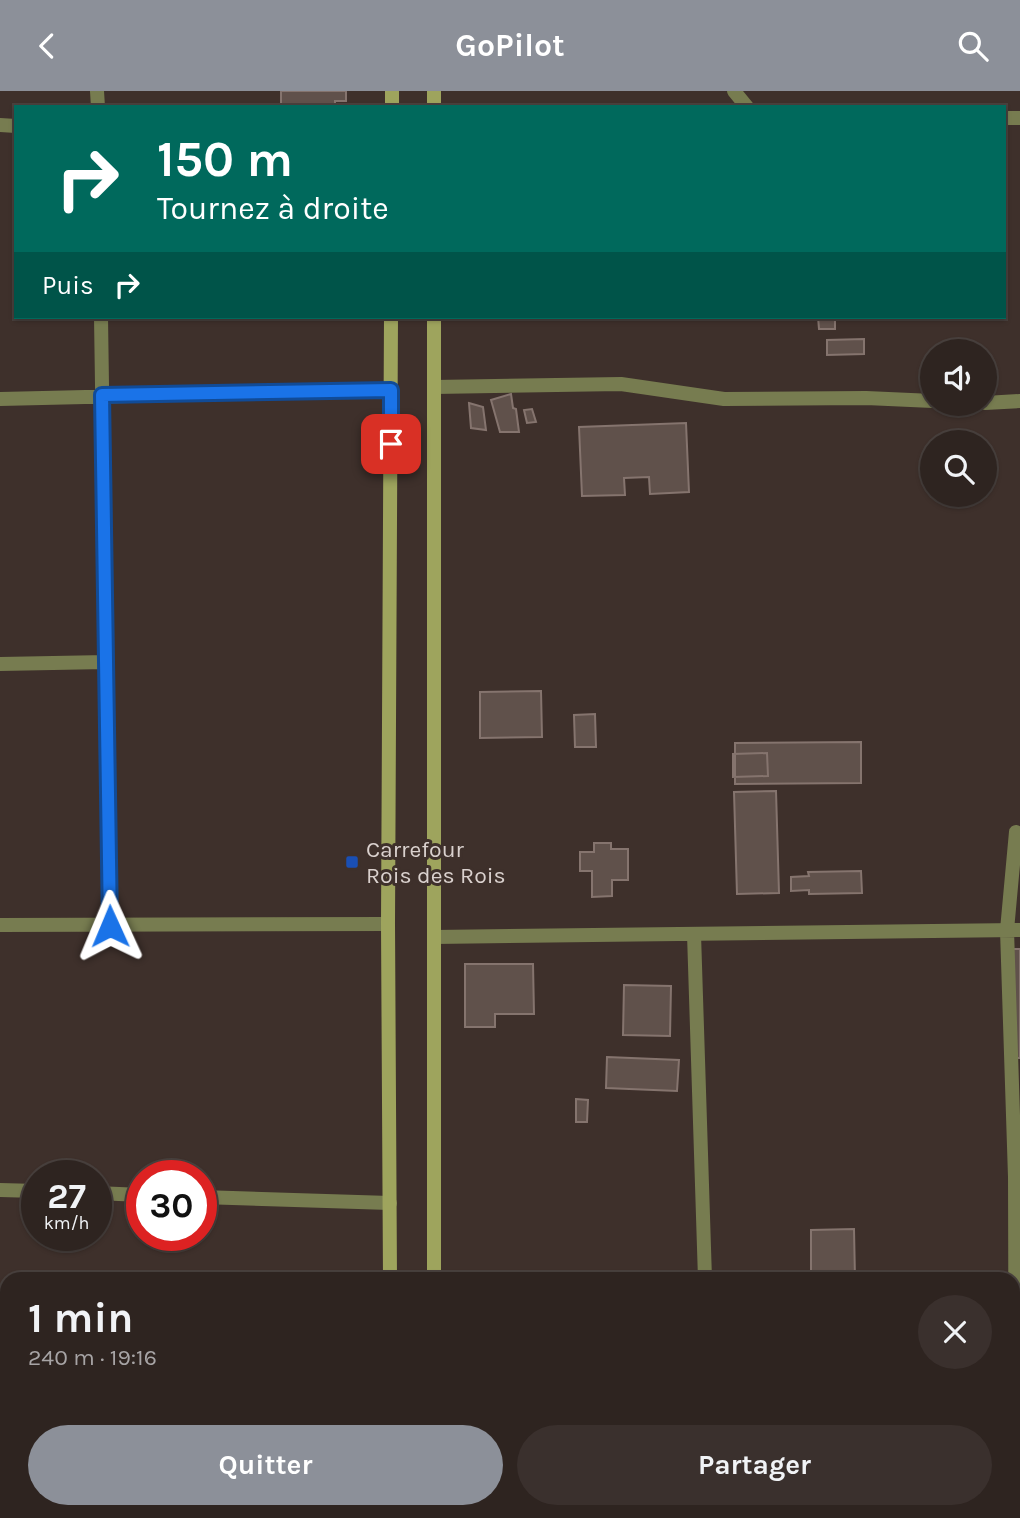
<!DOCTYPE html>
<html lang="fr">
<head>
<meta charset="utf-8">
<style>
	body { margin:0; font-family:Karla,sans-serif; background:#3a302d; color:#f1f3f6; height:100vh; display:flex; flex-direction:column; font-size:26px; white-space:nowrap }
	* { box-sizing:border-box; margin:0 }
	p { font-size:23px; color:#a7a4a5 }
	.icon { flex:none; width:38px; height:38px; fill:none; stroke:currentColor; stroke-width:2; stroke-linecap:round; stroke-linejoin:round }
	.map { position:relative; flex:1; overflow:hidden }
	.side { position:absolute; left:0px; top:1181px; width:1020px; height:247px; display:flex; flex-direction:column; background:#2e2420; border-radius:21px 21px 0 0; box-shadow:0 2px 5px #0004,0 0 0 2px #49413e }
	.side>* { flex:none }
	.guide { position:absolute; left:14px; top:14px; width:992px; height:214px; border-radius:0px; box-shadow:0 2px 5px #0004,0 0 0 2px #49413e; background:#00695c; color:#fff; overflow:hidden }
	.buttons { position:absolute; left:920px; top:248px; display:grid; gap:14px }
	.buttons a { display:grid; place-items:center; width:77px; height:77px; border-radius:50%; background:#2e2420; box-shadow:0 2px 5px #0004,0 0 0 2px #49413e; font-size:35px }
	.speed { position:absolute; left:21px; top:1069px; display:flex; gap:14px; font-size:35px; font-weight:700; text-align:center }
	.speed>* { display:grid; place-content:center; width:91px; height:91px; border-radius:50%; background:#2e2420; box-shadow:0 2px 5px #0004,0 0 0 2px #49413e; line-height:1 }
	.speed small { font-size:18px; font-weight:400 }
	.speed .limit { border:10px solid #d22; background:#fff; color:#111 }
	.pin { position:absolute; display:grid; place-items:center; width:60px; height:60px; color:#fff; margin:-30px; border-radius:14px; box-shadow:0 4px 10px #0006 }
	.me { position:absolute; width:77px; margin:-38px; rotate:359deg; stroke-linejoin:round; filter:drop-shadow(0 0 5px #0008) }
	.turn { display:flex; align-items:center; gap:24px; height:147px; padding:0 28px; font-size:32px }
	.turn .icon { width:91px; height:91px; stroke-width:2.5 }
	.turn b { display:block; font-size:49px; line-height:60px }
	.then { display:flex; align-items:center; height:66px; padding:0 28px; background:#0003; gap:14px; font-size:26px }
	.round { display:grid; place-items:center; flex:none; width:74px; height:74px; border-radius:37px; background:#3a302d }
	.summary { display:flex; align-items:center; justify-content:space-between; height:119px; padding:0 28px }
	h1 { font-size:42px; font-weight:700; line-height:52px }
	.primary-button { display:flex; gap:14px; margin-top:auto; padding:14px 28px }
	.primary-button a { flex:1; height:80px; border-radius:42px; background:#8c9099; color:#fff; font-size:28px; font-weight:700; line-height:80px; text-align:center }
	.primary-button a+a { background:#3a302d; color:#f1f3f6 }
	header { display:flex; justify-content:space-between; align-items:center; height:91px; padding:0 28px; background:#8c9099; color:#fff; font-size:32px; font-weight:700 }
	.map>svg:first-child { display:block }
	.building { fill:#60514b; stroke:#85746e; stroke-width:2 }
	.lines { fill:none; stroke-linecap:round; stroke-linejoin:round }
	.street { stroke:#777c50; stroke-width:14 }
	.secondary { stroke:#9ea45d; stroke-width:14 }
	.route-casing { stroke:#114b97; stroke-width:18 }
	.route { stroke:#1a73e8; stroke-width:12 }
	.transit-dot { fill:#1a4fb4; stroke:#3e302b; stroke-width:2.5 }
	.labels { text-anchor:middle; stroke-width:6; stroke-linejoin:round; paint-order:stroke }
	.poi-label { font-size:23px; fill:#dad1ce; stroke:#3e302b; text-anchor:start }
</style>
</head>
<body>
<header><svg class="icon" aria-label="back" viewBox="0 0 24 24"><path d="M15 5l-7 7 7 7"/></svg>GoPilot<svg class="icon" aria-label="search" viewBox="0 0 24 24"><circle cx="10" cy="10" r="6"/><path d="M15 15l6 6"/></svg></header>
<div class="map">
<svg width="1020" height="1427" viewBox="0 0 1020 1427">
	<rect width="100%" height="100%" fill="#3e302b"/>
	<path class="building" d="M281 0H346V10H335V16H281Z
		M818 226H835V238H819Z
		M864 248V263L827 264V249Z
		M511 303 513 317 516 318 519 341H500L491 309Z
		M469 312 483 316 486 339 471 337Z
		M532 318 536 331 527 332 524 319Z
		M686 332 689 401 650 403 649 386 624 387 625 404 582 405 579 336Z
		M541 600 542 646 480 647V601Z
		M595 623 596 656H575L574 624Z
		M861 651V692L735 693V652Z
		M767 662 768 685 733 686V663Z
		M776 700 779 802 737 803 734 701Z
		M594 752H611V758H628V789H612V805L592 806V780H580V761H594Z
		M861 780 862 802 809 803V799L791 800V786L809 785 808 781Z
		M1013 858H1020V967H1015Z
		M465 873H533L534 923H495V936H465Z
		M624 894 671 895 670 945 623 944Z
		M607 966 679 969 677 1000 606 997Z
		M576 1008 588 1009 587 1031H576Z
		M854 1138 855 1188H811V1139Z"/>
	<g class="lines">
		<path class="street" d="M97 0 98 16
			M734 0 747 16
			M1004 27H1020
			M0 34 16 35
			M101 226 110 835
			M434 296 621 293 724 308 866 307 933 310
			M0 308 391 299
			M985 312 1020 310
			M0 573 106 571
			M1016 741 1007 839 1015 1086 1016 1427
			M0 834 388 833
			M694 843 705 1188
			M434 846 1020 839
			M0 1099 37 1100
			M96 1102 142 1104
			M201 1106 390 1112
			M0 1378H7
			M92 1421 94 1427"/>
		<path class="secondary" d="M392 16V0
			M434 16V0
			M434 226V1188
			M390 1188 388 833 391 226
			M435 1421V1427
			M390 1427V1421"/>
	</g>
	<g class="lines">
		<defs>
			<path id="route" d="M110 835 102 304 391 299V353"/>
		</defs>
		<use href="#route" class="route-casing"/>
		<use href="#route" class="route"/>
	</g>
	<rect class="transit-dot" x="345" y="764" width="14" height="14" rx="3.5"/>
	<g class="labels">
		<g class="poi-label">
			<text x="366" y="766">Carrefour<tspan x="366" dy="26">Rois des Rois</tspan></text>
		</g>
	</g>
</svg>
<div class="buttons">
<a><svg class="icon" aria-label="sound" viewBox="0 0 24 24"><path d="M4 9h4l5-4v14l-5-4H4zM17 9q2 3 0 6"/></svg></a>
<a><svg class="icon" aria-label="search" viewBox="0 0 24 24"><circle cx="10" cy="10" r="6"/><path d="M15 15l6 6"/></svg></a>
</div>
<div class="speed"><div>27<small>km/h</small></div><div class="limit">30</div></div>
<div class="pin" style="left:391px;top:353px;background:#d93025"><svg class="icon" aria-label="arrive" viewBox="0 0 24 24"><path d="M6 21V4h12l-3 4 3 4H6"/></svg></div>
<svg class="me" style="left:110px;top:835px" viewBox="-20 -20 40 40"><path d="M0-17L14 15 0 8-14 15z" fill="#1a73e8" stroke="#fff" stroke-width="4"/></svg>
<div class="guide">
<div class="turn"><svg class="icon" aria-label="right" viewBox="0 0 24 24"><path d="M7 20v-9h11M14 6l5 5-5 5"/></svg><div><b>150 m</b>Tournez à droite</div></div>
<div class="then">Puis<svg class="icon" aria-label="right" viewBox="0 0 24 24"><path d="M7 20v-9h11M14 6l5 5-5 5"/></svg></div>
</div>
<section class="side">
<div class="summary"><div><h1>1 min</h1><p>240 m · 19:16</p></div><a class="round"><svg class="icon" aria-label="close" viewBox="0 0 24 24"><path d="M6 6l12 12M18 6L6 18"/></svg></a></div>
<div class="primary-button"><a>Quitter</a><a>Partager</a></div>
</section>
</div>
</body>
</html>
